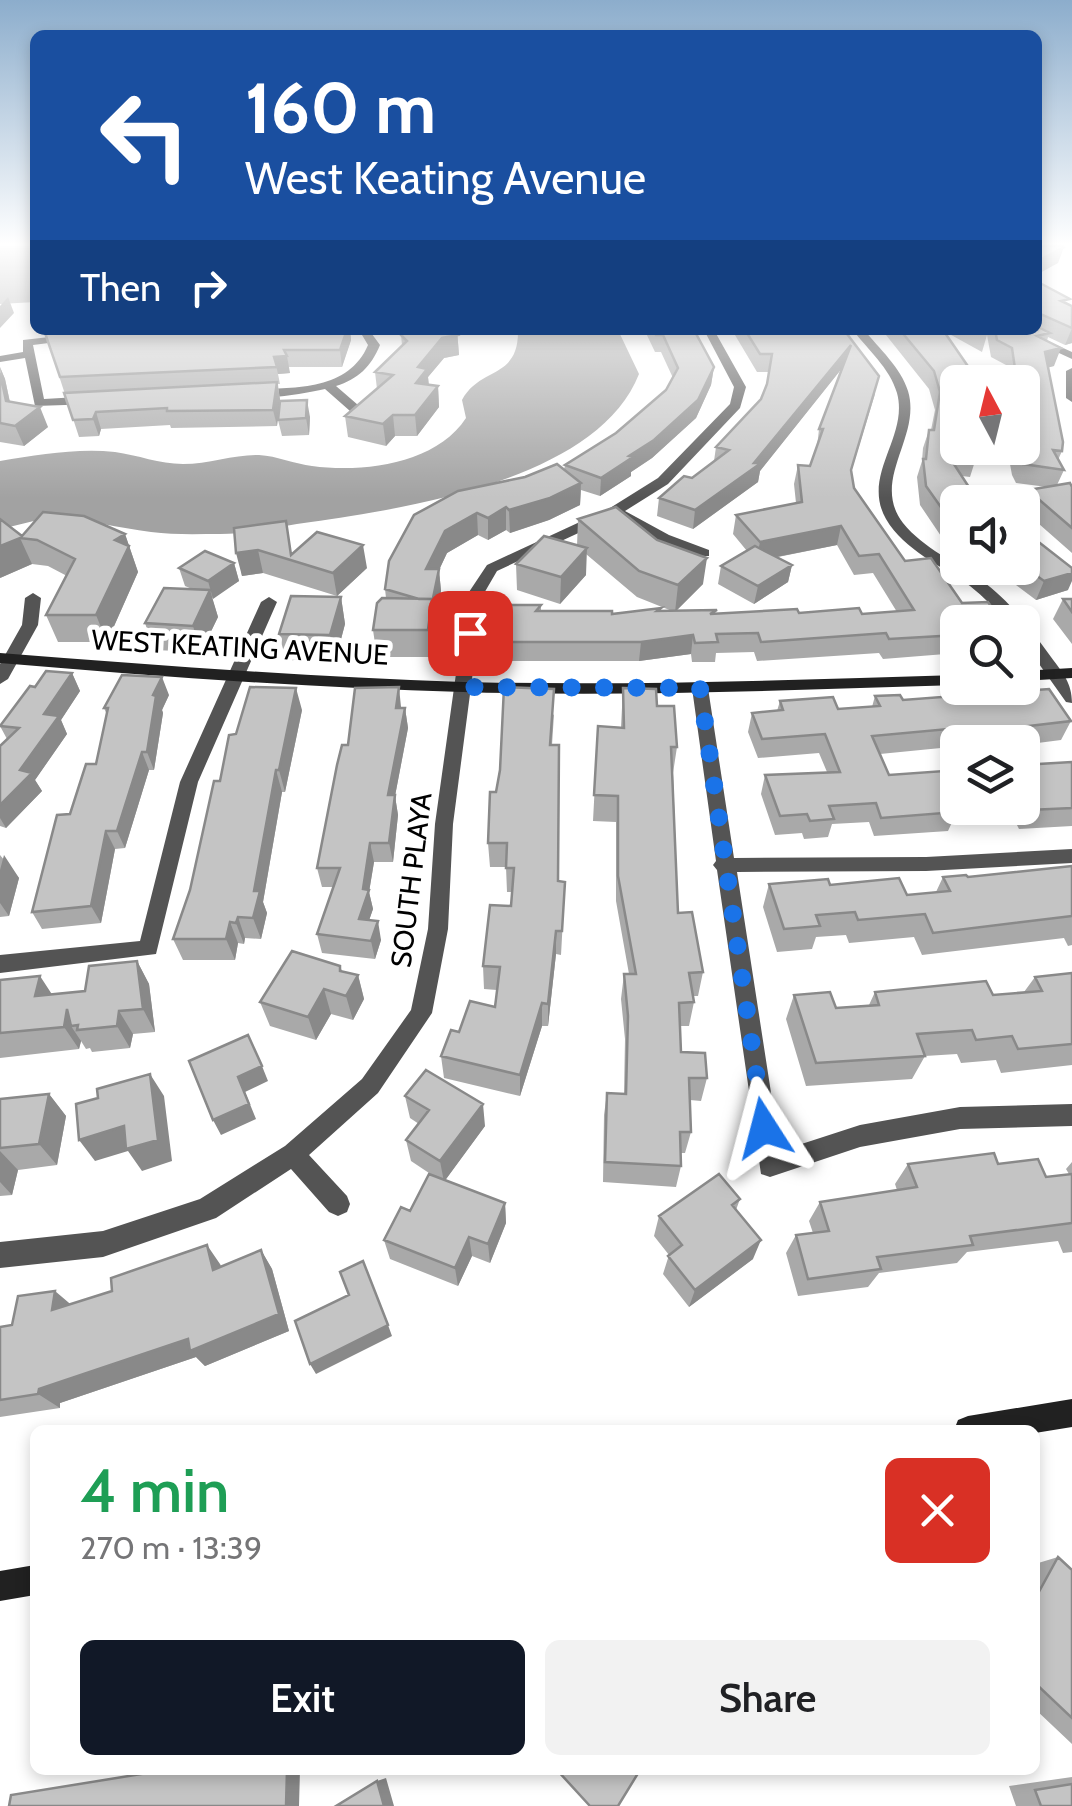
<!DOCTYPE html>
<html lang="en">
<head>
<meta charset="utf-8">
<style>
	body { margin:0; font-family:Cabin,sans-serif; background:#f2f2f2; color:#202124; height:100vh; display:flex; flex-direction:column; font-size:38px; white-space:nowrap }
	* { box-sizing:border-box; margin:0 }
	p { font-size:32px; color:#757577 }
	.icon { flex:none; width:55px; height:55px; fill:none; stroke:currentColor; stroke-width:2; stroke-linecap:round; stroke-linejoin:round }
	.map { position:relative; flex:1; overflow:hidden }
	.sheet { position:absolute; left:30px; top:1425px; width:1010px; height:350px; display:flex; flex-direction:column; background:#fff; border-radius:15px; box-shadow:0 5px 15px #0003 }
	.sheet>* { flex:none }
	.hud { position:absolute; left:30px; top:30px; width:1012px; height:305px; border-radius:15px; box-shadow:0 5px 15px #0003; background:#1a4fa0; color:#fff; overflow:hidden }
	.needle { width:65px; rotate:353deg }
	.tools { position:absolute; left:940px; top:365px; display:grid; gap:20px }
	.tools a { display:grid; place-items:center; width:100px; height:100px; border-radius:15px; background:#fff; box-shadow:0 5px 15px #0003; font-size:50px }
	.pin { position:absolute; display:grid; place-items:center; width:85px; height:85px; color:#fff; margin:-42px; border-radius:20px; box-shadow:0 5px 15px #0006 }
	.me { position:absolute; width:110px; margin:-55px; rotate:351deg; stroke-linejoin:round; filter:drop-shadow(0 0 8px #0008) }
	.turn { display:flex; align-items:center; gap:35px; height:210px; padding:0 50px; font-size:45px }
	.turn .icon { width:130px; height:130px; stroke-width:2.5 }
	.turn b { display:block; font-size:70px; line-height:85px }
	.then { display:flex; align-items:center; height:95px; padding:0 50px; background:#0003; gap:20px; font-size:38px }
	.round { display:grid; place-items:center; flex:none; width:105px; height:105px; border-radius:15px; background:#f2f2f2 }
	.headline { display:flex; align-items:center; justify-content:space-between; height:170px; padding:0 50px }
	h1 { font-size:60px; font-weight:600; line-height:75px; color:#1e9e55 }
	.action { display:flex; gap:20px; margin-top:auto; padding:20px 50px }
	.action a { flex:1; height:115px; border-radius:15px; background:#111827; color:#fff; font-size:40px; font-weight:600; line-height:115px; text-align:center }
	.action a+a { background:#f2f2f2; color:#202124 }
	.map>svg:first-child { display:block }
	.water { fill:#a2a2a2 }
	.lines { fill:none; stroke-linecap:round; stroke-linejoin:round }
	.street { fill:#545454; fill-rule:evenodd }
	.secondary { fill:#212121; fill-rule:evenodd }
	.wall { fill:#a9a9a9 }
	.shaded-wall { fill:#898989 }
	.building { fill:#c4c4c4; stroke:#898989; stroke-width:2.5 }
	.route { stroke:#1a73e8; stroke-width:18; stroke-dasharray:0 32.4 }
	.labels { text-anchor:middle; stroke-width:10; stroke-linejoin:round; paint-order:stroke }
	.street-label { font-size:28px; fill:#000; stroke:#fff }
</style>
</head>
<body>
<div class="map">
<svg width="1072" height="1806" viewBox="0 0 1072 1806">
	<rect width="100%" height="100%" fill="#fff"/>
	<path class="water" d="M0 246H35V302L0 304Z
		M518 330H618L639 374C598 479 409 508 311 522 281 526 250 534 220 534 197 534 173 535 151 532 116 528 81 517 45 519 30 521 15 526 0 529V461C39 455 76 448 115 452 138 455 159 464 183 464 209 464 236 454 259 455 277 456 295 464 312 466 363 473 436 464 466 418L462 400C480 366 519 380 518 330Z"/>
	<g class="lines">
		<path class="street" d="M359 330H369L380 345C371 367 358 379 336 386L358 405V411H350L325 389C303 393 268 402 248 393L254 389C296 388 349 390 368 345Z
			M704 330H714L746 387 740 408 668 484 625 511 669 535 709 550V556C678 558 641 531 615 516L497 571 483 595 453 824 448 929 432 1013 378 1093 309 1155 347 1196 350 1204 347 1212 338 1216 329 1212 291 1169 216 1218 103 1257 0 1268V1242L103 1231 200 1199 285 1146 362 1079 411 1010 428 929 435 824 467 595 487 565 610 508 658 478 730 404 734 387Z
			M853 330H864C879 348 901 368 908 391 922 437 870 480 903 523 924 549 956 562 981 580 1011 602 1030 628 1051 657 1063 673 1072 683 1072 703L1066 702 1022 640V622H1009C996 610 984 597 970 586 942 566 904 550 886 519 861 475 909 437 897 393 890 368 867 349 853 330Z
			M1009 330H1023L1072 352V359Z
			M76 334 81 337 80 339 33 345 44 399 95 396 101 400 95 404 35 406 25 358 0 362V356L23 352V340Z
			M1072 368V402L1066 398V371Z
			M33 593 41 598 38 625 8 679 0 684V664L22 625 25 598Z
			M269 597 277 602 198 782 156 954 0 973V955L140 941 180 782 261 602Z
			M700 683 708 688 734 858 926 857 1072 849V863L926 871 737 872 780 1151 860 1125 960 1107 1072 1104V1126L960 1129 860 1147 770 1177 761 1174 717 870 713 865 716 861 692 688Z"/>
		<path class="secondary" d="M0 653C154 665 308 677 463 682 628 686 793 680 958 675V685C793 690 628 697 463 692 308 688 154 676 0 663Z
			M1072 668V678L1022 681V671Z
			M1072 1399V1427L1035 1433V1430H954L958 1420 968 1416Z
			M35 1565V1595L0 1601V1571Z"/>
	</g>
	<path class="wall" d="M1038 282 1072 306V343L1065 345 1048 337 1047 341 1054 366 1048 367 1062 451 1058 460 1064 470 1057 485 1072 487V553L1022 509V503L1028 490 1047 487 1016 483 1012 475 1007 448H1022V382H1008L1006 365 991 357 987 335 982 352 944 331 976 458 970 477 962 476 958 502V540L955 538 943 539 920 505 917 477 922 461 923 448 929 430H931L935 410 929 389 882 330H1038Z
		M44 330H350L351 340 342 367H288L290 373 278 374 280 384H278L280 401 310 417 309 435 282 436 278 420 279 406 277 426 171 428 170 425 101 429 99 436 79 437Z
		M406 330H457L459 355 444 358 428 377 429 385 438 386 439 407 417 436H395L386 446 348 437 345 416 377 389 375 372 402 345 401 335Z
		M633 330H694L714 367 711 385 696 418 652 458 631 472V476L600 496 581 490 580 505 549 520 510 533 506 530 488 540 478 535 447 553 439 570 441 591 431 657H377L373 630 386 598 385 589 414 515 564 470 565 465 616 433 666 390 673 378 661 352H655L645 331Z
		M732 330H844L875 394 851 472 854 488 905 561 958 622V653L883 659 879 653 757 661 754 652 716 653 715 662H692L691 654 639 661H497L496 642 541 605V611L612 614 661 608 660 611H672L637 597 586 554V575L560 604 517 590 516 564 577 546 578 519 703 584 676 611 716 614 799 613 862 614 897 612 873 573 854 575 837 545 778 557 792 565 788 582 754 604 718 584 721 566 747 551 733 534 736 515 796 503 794 484 798 465 810 466 817 447 819 429 842 368 760 471 758 482 693 529 657 516 659 498 692 478 714 461 716 447 761 399 767 384 769 372H757Z
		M0 367 5 379 10 402 48 427 24 446 0 442Z
		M234 528 292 554 367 568 337 596 263 573 242 576Z
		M1022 529 1068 590 1036 600 993 568H1022Z
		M125 534 138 572 107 642H58L46 615 67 576 48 566 32 564 0 578 22 536Z
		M234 563 239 581 212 598 218 617 201 652 154 650 145 623 192 589 185 586 179 568Z
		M341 597 345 624 335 662 286 660 279 634Z
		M1063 599H1072V644L1053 619Z
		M72 673 80 691 61 720 67 734 35 780 42 791 6 828 0 826V746L7 739 0 726 35 687Z
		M623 688 657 706 677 747 673 773 678 913 703 972 698 996H693L694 1002 689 1026H680L681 1052 707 1078 701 1101 690 1100 691 1132 685 1153H680L681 1166 676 1187 603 1182 604 1115 607 1093 624 1094 625 1039 621 999 624 974H629L616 901V822L593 821 598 726 621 727Z
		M169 695 162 710 163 713 154 770H149L125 848 115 849 101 923 42 929 32 912 96 764 107 715 104 708Z
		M875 696 1071 721 1061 740 1022 745V742H958V753H954L951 747 880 754 889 775 958 770V808H1022V765L1072 762V826L1019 829 1015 821 988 824 983 816 954 818 948 831 874 836 869 822 832 824 828 837 804 839 802 833 775 835 761 794 765 775 827 772 819 753 758 758 748 732 752 713 777 711 780 701 838 709 872 707Z
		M401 708H405L408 728 395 796 398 815 393 862H374L369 892 373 909 369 920 381 940 375 959 322 953 317 934 333 887H322L317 868 348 745Z
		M302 710 285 792H282L263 902 267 913 261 939 245 938 244 944 238 943 235 960H183L173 939 190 890 236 734Z
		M554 714 552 745 558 881 565 882 561 955 556 954 548 1026H542L520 1096 444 1078 441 1056 459 1032 495 1007 497 990 484 989 483 966 511 906 512 892H507L506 867H490L488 843 496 792Z
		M0 855 19 878 9 916 0 917Z
		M1072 866V945L1068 946 1064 938 922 955 914 937 849 943 846 935 816 937 812 949 777 952 763 907 769 884 830 885 907 895 936 892 943 877H968Z
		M137 961 149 984 155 1032 133 1034 130 1048 92 1052 90 1048 86 1049 81 1041 79 1049 0 1058V980L52 994 85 991Z
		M340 966 342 971 358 975 364 999 353 1020 331 1014 316 1040 270 1026 260 1002Z
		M1072 973V1065L1001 1073 996 1060 961 1063 957 1054 925 1056 912 1079 806 1086 786 1019 794 995 836 1008 869 1005 875 992 993 995 1024 992 1035 977Z
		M49 1094 66 1116 57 1165 18 1170 12 1195 0 1196V1099Z
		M405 1096 485 1126 445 1180 505 1203 506 1223 490 1263 472 1256 458 1286 390 1259 384 1240 410 1211 435 1177 411 1161 406 1140 419 1124 410 1118Z
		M1072 1162V1252L1063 1253 1058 1241 967 1252 957 1263 879 1273 868 1287 798 1296 786 1253 796 1235 813 1233 809 1221 820 1202 897 1190 895 1184 908 1164H998L1046 1177 1069 1174 1066 1169Z
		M740 1199 736 1210 753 1259 689 1307 663 1274 669 1255 654 1236 659 1216Z
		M261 1250 272 1269 289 1331 205 1366 196 1357 60 1403V1408L0 1417V1327L12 1325 70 1304 220 1264 221 1266Z
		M1058 1557 1072 1570V1744L1035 1709V1564Z
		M1072 1777V1806H1016L1009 1786Z"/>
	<path class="shaded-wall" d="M1064 247 1058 263 1038 274V261Z
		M8 297 14 313 0 328V306Z
		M1072 328V343L1065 345Z
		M347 330H350L351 340 342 367 340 350Z
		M445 330H457L459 355 444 358 428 377 429 389 416 383 418 367Z
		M851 345 847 362 760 471 758 482 693 529 695 510 754 463Z
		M1061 348 1054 366 1039 370 1045 352Z
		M287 356 290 373 278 374 274 357Z
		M0 367 5 379 14 422 6 401Z
		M714 367 711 385 696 418 652 458 631 472V476L600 496 601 478 629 456Z
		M277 382 280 399 277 426 273 410Z
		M438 386 439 407 417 436 415 415Z
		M307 400 310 417 309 435 306 418Z
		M40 407 48 427 24 446 15 426Z
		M96 412 101 429 99 436 93 419Z
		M393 415 395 436 386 446 383 424Z
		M581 483 580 505 549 520 510 533 509 510Z
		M506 507V530L488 540V518Z
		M477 513 478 535 447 553 439 570 441 591 435 626 426 569 445 531Z
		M841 526 837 545 756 561 760 542Z
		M125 534 138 572 107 642 96 615 115 540Z
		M20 538 32 564 0 578V546Z
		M363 545 367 568 337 596 333 573Z
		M587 548 586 575 560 604 561 577Z
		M258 550 263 573 242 576 236 553Z
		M707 558 703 584 675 612 678 585Z
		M234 563 239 581 213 599 208 581Z
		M792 565 788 582 754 604 758 586Z
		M1072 573V581L1068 590 1036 600 1044 581Z
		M210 590 218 617 201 652 193 626Z
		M341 597 345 624 335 662 330 635Z
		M432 599 435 626 431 657 428 630Z
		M693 635 691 654 639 661 641 642Z
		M72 673 80 691 61 720 67 734 35 780 42 791 6 828 0 818V805L20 770 44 714Z
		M162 677 169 695 162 710 163 713 154 770 147 752 153 695Z
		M399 687 401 707 396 708Z
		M296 688 302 710 285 792 279 770Z
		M405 708 408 728 395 796 398 815 393 862 389 843 388 795Z
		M142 752 149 770 125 848 117 831Z
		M276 770 282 792 263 902 267 913 261 939 253 918 254 891Z
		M106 831 115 849 101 923 91 906Z
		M370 843 374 862 369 892 373 909 363 938 359 919Z
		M4 855 19 878 9 916 0 903V870Z
		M238 917 245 938 244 944 236 923Z
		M378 921 381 940 375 959 371 941Z
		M230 922 238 943 235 960 226 939Z
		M556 931V954L548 1026V1004Z
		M137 961 149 984 155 1032 143 1009Z
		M358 975 364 999 353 1020 346 996Z
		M40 976 55 999 35 996Z
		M324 989 331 1014 316 1040 308 1017Z
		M542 1003V1026L520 1096V1075Z
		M67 1009 71 1026 81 1041 79 1049 64 1027Z
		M119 1011 133 1034 130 1048 117 1026Z
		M262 1066 268 1081 245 1092 256 1119 221 1135 213 1120 238 1077Z
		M150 1074 164 1096 172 1161 142 1171 128 1151 95 1161 79 1140Z
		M49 1094 66 1116 57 1165 39 1144Z
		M483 1104 485 1126 444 1182 440 1161Z
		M0 1151 18 1170 12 1195 0 1182Z
		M505 1203 506 1223 490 1263 488 1244Z
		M469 1237 472 1256 458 1286 455 1268Z
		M761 1240 753 1259 689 1307 695 1290Z
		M207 1245 220 1264 226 1288 213 1270Z
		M261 1250 272 1269 289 1331 205 1366 196 1357 60 1403V1408L38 1394 39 1389Z
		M55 1291 75 1308 52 1310Z
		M388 1325 392 1336 316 1374 310 1364Z
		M287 1770H300L299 1806H286Z
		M386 1778 394 1806H384L377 1781Z"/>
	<path class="building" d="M1038 246H1063L1064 247 1038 261Z
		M1038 282 1070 299 1061 301 1072 306V328L1038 313Z
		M1038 327 1050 333 1037 336 1061 348 1045 352 1063 442 1062 451 1053 450 1064 470 1023 464 1019 456 1017 448H1022V382H1017L1012 348 997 340 995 330H1038Z
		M44 330H347L340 350H284L287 356 274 357 277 367 60 377Z
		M406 330H453L458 335 442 338 418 367 427 369 416 383 438 386 415 415H393L383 424 345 416 393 375 375 372 407 341 401 335Z
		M654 330H694L714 367 698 400 654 440 629 456 633 457 601 478 565 465 616 433 666 390 678 368 663 335H656Z
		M745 330H844L879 376 851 470 854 488 905 561 931 558 962 603 988 602 1002 622H958V635L889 639 886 633 761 642 758 633 716 634 718 642 695 643 693 635 641 642H496L497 605H541L536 611H612V614L661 608 657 611 717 610 710 614 797 609 799 613 859 608 862 614 914 610 879 554 859 556 841 526 760 542 736 515 802 502 798 465 810 466 823 429H819L851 345 754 463H761L695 510 659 498 684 476 692 478 729 450 716 447 761 399 767 384 772 354H760Z
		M900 330H943L976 378V382H958V448H976V458L948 455 976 498 980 497 984 502H958V520H950L926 486 923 459H926L929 430H934L940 392 934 371Z
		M0 373 6 401 40 407 15 426 0 423Z
		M277 382 273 410 167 411V408L96 412 93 419 73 420 64 393Z
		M307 400 306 418 278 420 280 401Z
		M557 464 581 483 550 498 509 510 506 507 488 518 477 513 445 531 426 569H439L432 603V599H419L385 589 389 561 414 515 458 491 525 477Z
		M1070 483 1072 487V528L1028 490Z
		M616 507 657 540 707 558 678 585 639 571 578 519Z
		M43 512 84 516 125 534 115 540 129 546 96 615H46L75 559 37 540 20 538 0 546V519L22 536Z
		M286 521 291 555 317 532 363 545 333 573 258 550 236 553 234 528Z
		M1022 529 1072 568V573L1044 581 1022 565Z
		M544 536 587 548 561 577 516 564Z
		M755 546 792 565 758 586 721 566Z
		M205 551 234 563 208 581 179 568Z
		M164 588 210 590 193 626 145 623Z
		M291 596 341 597 330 635 279 634Z
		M382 598 432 599 428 630H373L377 603Z
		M1063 599H1072V612Z
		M46 671 72 673 44 714 59 716 20 770 32 773 0 805V746L19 728 0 726 30 686 35 687Z
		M122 675 162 677 153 695 156 696 147 752H142L117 831H106L91 906 32 912 57 815 70 814 86 764H96L108 708H104Z
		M250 687 296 688 279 770H276L254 891H260L253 918 238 917 236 923 230 922 226 939H173L190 890 214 781H220L229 735 236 734Z
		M399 687 396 708H405L388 795H395L389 843H370L363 889 369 890 359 919 378 921 371 941 317 934 340 868H317L337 765 342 745H348L355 688Z
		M504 687 554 689 550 745H559L558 881 565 882 562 931H556L548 1004 542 1003 520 1075 441 1056 451 1030 459 1032 470 1001 495 1007 500 967 483 966 490 905 511 906 514 868H506L507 843H488L490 792H496L500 770Z
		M623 688 656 689 657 706H674L677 747H671L678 913 692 912 703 972 689 973 694 1002 679 1003 681 1052 705 1053 707 1078H689L691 1132H680L681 1166 605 1162 607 1093 626 1094 628 1016 624 974H636L618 876V796L594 795 598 726 624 728Z
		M1049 689 1071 721 962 734 959 728 872 736 889 775 958 770V800L951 801 957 812 881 818 876 803 829 806 834 819 810 821 807 814 780 816 765 775 840 772 825 734 762 739 752 713 783 710 780 701 833 697 838 709 880 706 875 696 900 695 903 700Z
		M1072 762V808L1029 810 1025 803H1022V765Z
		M1072 866V916L933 933 925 914 858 920 855 912 816 915 820 926 784 929 769 884 828 879 830 885 899 878 907 895 950 891 943 877 966 875 968 877Z
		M292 951 340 966V971L358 975 346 996 324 989 308 1017 260 1002Z
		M137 961 143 1009 119 1011 117 1026 77 1030 78 1025 71 1026 67 1009 64 1027 0 1033V980L40 976 35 996 85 991 89 966Z
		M1072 973V1044L1018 1049 1012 1036 976 1040 972 1030 917 1034 925 1056 816 1063 794 995 830 992 836 1008 879 1005 875 992 986 981 993 995 1042 991 1035 977Z
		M248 1035 262 1066 238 1077 249 1104 213 1120 189 1061Z
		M426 1070 483 1104 440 1161 406 1140 429 1110 405 1096Z
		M150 1074 158 1140 126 1149 124 1126 79 1140 76 1104 98 1098 97 1089Z
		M49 1094 39 1144 0 1148V1099Z
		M994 1153 998 1164 1038 1159 1046 1177 1072 1174V1223L970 1236 973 1245 877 1257 881 1269 808 1279 796 1235 829 1231 820 1202 917 1187 908 1164Z
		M429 1174 505 1203 488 1244 469 1237 455 1268 384 1240 401 1207 410 1211Z
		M719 1174 740 1199 732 1205 761 1240 695 1290 668 1256 682 1245 659 1216Z
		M207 1245 213 1270 261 1250 279 1314 190 1351 188 1339 39 1389 38 1394 0 1400V1327L12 1325 18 1296 55 1291 52 1310 112 1291 111 1278Z
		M363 1261 388 1325 310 1364 295 1321 349 1295 340 1272Z
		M1058 1557 1072 1570V1718L1035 1683V1599Z
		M166 1770H287L286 1806H9L11 1795Z
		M557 1770H640L618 1806H590Z
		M377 1781 384 1806H336Z
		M1072 1784V1806H1041L1035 1790Z"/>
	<linearGradient id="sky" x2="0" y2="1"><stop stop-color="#8cadcc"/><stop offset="0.49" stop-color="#fff"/><stop offset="1" stop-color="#fff" stop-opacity="0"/></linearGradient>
	<rect width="1072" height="498" fill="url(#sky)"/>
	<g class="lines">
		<path class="route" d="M470 633 464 687 700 688 764 1128"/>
	</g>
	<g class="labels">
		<g class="street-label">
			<text transform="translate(240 647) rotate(3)" y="10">WEST KEATING AVENUE</text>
			<text transform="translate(411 880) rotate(-83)" y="10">SOUTH PLAYA</text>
		</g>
	</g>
</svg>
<div class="tools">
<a><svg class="needle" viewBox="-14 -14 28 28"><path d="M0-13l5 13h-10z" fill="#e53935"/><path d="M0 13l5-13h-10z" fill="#757577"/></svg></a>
<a><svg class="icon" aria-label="sound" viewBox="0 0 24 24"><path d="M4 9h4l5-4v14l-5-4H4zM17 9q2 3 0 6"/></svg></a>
<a><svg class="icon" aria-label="search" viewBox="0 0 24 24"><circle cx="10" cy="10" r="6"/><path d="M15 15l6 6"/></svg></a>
<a><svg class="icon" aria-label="layers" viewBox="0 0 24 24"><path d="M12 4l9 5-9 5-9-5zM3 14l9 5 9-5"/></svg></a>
</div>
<div class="pin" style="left:470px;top:633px;background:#d93025"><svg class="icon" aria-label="arrive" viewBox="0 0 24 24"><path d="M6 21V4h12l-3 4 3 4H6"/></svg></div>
<svg class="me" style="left:764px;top:1128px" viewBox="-20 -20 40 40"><path d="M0-17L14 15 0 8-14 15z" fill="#1a73e8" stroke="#fff" stroke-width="4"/></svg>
<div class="hud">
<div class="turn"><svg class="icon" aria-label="left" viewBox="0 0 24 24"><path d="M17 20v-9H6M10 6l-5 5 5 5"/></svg><div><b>160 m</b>West Keating Avenue</div></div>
<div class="then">Then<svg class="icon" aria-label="right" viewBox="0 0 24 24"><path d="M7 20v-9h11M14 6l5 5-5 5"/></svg></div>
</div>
<section class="sheet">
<div class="headline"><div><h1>4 min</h1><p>270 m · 13:39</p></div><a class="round" style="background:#d93025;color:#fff"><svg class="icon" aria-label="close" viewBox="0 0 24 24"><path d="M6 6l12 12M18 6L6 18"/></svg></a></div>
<div class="action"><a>Exit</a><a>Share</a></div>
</section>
</div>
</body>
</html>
